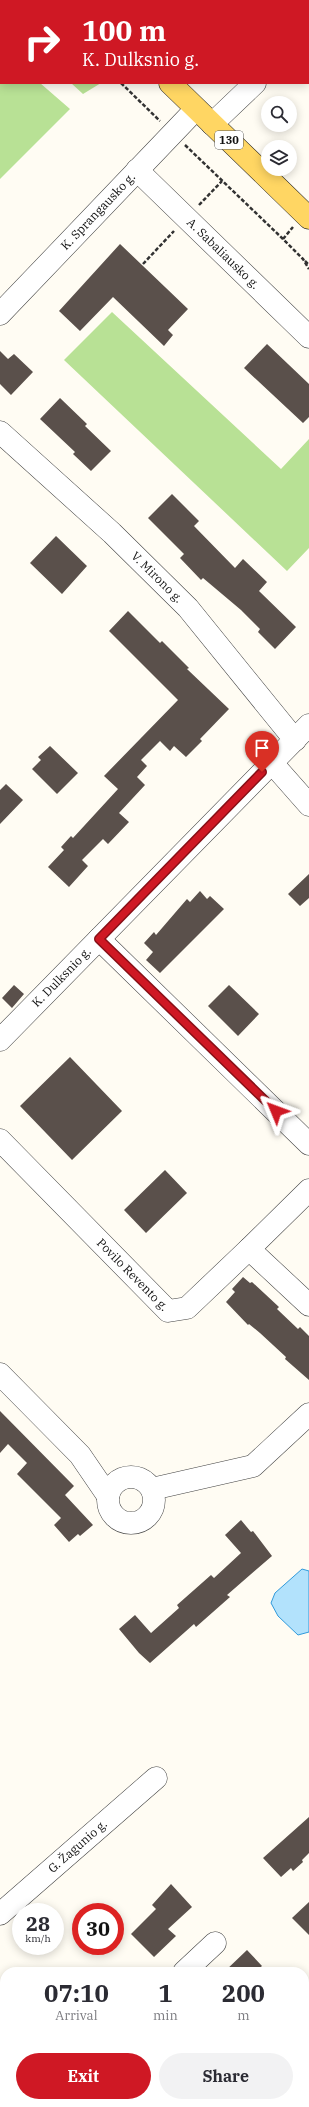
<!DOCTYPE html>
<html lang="en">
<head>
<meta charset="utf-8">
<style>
	body { margin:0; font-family:"IBM Plex Serif",serif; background:#f2f2f3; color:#2b2b33; height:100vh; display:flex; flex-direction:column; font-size:15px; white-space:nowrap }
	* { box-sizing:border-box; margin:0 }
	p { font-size:13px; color:#7c7c81 }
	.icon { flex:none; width:22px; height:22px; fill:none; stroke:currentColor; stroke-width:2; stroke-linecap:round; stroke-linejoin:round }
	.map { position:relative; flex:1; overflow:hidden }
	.side { position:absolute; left:0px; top:1967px; width:309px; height:140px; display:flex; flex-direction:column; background:#fff; border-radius:16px 16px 0 0; box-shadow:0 2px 10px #0003 }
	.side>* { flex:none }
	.guide { position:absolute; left:0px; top:0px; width:309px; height:84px; box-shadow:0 2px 10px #0003; background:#cf1824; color:#fff; overflow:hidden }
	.controls { position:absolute; left:261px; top:96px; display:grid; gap:8px }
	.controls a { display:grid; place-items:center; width:36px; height:36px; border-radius:50%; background:#fff; box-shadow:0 2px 10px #0003; font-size:20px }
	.speed { position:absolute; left:12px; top:1903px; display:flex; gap:8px; font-size:20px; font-weight:700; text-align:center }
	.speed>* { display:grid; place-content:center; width:52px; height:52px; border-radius:50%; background:#fff; box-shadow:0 2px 10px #0003; line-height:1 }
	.speed small { font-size:10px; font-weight:400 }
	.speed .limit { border:6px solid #d22; background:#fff; color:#111 }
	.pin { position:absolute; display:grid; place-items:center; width:34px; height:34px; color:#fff; margin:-41px -17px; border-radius:50% 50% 50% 0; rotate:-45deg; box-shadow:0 0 4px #0007 }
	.pin .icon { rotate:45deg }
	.me { position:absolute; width:44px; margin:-22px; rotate:314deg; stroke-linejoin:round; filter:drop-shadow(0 0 3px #0008) }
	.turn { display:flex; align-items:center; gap:14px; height:84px; padding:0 16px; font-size:18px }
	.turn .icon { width:52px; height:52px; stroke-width:2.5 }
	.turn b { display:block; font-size:28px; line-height:34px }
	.eta { display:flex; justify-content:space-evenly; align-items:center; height:68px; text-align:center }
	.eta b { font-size:24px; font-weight:700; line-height:28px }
	.cta { display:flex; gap:8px; margin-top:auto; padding:8px 16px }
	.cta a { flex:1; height:46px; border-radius:24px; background:#cf1824; color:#fff; font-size:16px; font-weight:700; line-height:46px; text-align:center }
	.cta a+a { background:#f2f2f3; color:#2b2b33 }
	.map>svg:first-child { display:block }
	.forest { fill:#b8e195 }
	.water { fill:#b2e2fc; stroke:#319adb }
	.building { fill:#5a504b }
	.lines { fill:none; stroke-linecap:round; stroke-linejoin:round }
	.minor-casing { stroke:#434343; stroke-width:23 }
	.major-casing { stroke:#212121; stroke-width:23 }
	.path { stroke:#323232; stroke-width:2.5; stroke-dasharray:4 2; stroke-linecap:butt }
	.minor { stroke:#fff; stroke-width:22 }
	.major { stroke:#ffd663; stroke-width:22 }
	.route-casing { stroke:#871017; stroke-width:10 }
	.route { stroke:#cf1824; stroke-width:7 }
	.labels { text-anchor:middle; stroke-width:4; stroke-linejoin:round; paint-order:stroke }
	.shield { fill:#fff; stroke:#585858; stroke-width:1 }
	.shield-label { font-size:11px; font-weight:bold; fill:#101010 }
	.street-label { font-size:12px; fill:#101010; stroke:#fff }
</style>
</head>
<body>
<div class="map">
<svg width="309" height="2107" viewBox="0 0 309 2107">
	<rect width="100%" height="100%" fill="#fffcf3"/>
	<path class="forest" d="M0 49 1 83H40L70 109 0 179Z
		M71 83H101L83 94Z
		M112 312 281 469 309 439V548L287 571 64 360Z"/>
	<path class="water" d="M302 1569 309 1571V1632L298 1635 278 1616 271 1603 275 1593Z"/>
	<path class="building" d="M120 244 188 309 168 330 173 335 164 346 113 297 80 331 59 311Z
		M267 344 309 384V417L303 423 244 368Z
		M0 351 8 359 14 354 33 372 11 395 0 384Z
		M60 398 87 424 85 426 111 451 91 471 73 454 75 452 40 419Z
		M172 494 199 521 194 526 235 568 243 559 267 582 259 591 296 627 275 649 258 632 260 629 241 610 203 578 201 580 180 558 184 554 148 518Z
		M56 536 87 566 62 594 30 563Z
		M128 611 160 643 162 641 189 668 187 669 229 709 200 739 202 741 186 757 174 746 170 751 160 741 141 760 147 766 137 777 145 785 119 813 129 822 108 844 103 839 82 860 88 866 69 887 48 867 64 850 61 847 71 836 73 838 118 789 104 776 178 700 109 631Z
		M50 746 78 773 57 794 32 769 41 760 38 757Z
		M6 784 23 800 0 824V790Z
		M309 874V898L300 906 288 894Z
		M200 891 207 899 210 896 224 909 160 973 146 960 153 952 144 943 154 932 156 935 187 899 190 902Z
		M14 985 24 994 12 1008 2 998Z
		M229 985 259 1014 238 1036 208 1006Z
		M70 1057 122 1111 72 1160 20 1106Z
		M165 1170 187 1193 146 1233 124 1210Z
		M243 1277 250 1283 252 1282 279 1307 277 1309 298 1329 300 1327 309 1336V1380L285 1359 286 1357 260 1333 249 1324 248 1325 226 1302 235 1292 232 1289Z
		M0 1411 74 1486 65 1495 93 1525 80 1536 78 1534 69 1542 54 1525 61 1518 17 1474 27 1463 8 1444 0 1453Z
		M241 1520 251 1532 253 1531 272 1556 227 1595 230 1597 196 1627 194 1624 150 1663 139 1653 119 1629 135 1615 151 1633 179 1608 177 1605 211 1575 214 1578 241 1553 225 1535Z
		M309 1817V1853L302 1860 303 1862 293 1871 291 1868 281 1877 263 1858Z
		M171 1884 192 1907 168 1929 176 1936 154 1957 131 1934 156 1909 152 1905Z
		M309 1902V1935L292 1918Z
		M247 1950 262 1966 255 1972H224Z"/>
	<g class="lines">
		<defs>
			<g id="minor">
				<path d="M308 32 309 31"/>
				<path d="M212 124 255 83"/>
				<path id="s1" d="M137 170 309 337"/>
				<path id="s2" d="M0 314 196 109"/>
				<path id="s3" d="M0 432 112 533 188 608 295 740"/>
				<path d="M272 763 309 805"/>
				<path d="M99 939 309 1144"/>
				<path id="s4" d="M0 1040 309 725"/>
				<path id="s5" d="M0 1140 168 1311 187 1308 249 1249 309 1305"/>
				<path d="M249 1249 309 1190"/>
				<path d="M0 1374 80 1455 108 1496"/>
				<circle cx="131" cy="1500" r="23"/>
				<path d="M152 1489 253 1466 309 1414"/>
				<path id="s6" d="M0 1914 156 1778"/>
				<path d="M184 1972 215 1943"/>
				<path d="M38 2107 43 2102"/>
			</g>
			<path id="major" d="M85 0 86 1
				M170 83 309 218"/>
		</defs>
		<use href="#minor" class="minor-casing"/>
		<use href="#major" class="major-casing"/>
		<path class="path" d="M35 0 36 1
			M121 83 160 121
			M185 145 283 239 303 259 309 269
			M199 205 222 181
			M283 239 293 227
			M305 261 309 265
			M143 264 174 231"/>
		<use href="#minor" class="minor"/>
		<use href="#major" class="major"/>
	</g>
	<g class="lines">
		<defs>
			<path id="route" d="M262 772 99 939 276 1111"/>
		</defs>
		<use href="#route" class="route-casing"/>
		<use href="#route" class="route"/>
	</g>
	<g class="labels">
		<rect class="shield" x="215" y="131" width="28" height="18" rx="3"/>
		<g class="shield-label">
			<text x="229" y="144">130</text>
		</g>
		<g class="street-label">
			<text dy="4" stroke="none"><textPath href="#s2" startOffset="142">K. Sprangausko g.</textPath></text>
			<text dy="4" stroke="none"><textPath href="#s1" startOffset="120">A. Sabaliausko g.</textPath></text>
			<text dy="4" stroke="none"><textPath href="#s3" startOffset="214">V. Mirono g.</textPath></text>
			<text dy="4" stroke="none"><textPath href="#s4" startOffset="88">K. Dulksnio g.</textPath></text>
			<text dy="4" stroke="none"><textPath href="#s5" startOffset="189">Povilo Revento g.</textPath></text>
			<text dy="4" stroke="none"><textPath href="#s6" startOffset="103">G. Žagunio g.</textPath></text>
		</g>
	</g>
</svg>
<div class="controls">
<a><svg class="icon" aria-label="search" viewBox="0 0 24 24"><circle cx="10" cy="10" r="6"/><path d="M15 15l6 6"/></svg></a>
<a><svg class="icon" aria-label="layers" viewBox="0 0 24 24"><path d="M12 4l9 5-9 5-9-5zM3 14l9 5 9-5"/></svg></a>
</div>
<div class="speed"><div>28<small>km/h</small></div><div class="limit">30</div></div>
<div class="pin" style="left:262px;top:772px;background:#d93025"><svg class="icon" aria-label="arrive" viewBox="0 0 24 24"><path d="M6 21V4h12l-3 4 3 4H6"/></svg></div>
<svg class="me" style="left:276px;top:1111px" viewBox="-20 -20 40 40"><path d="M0-17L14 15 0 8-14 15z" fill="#cf1824" stroke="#fff" stroke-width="4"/></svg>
<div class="guide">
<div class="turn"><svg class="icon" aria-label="right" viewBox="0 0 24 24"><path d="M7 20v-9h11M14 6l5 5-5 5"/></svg><div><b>100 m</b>K. Dulksnio g.</div></div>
</div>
<section class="side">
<div class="eta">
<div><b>07:10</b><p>Arrival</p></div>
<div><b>1</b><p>min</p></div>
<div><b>200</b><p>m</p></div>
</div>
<div class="cta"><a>Exit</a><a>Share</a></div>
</section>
</div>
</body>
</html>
